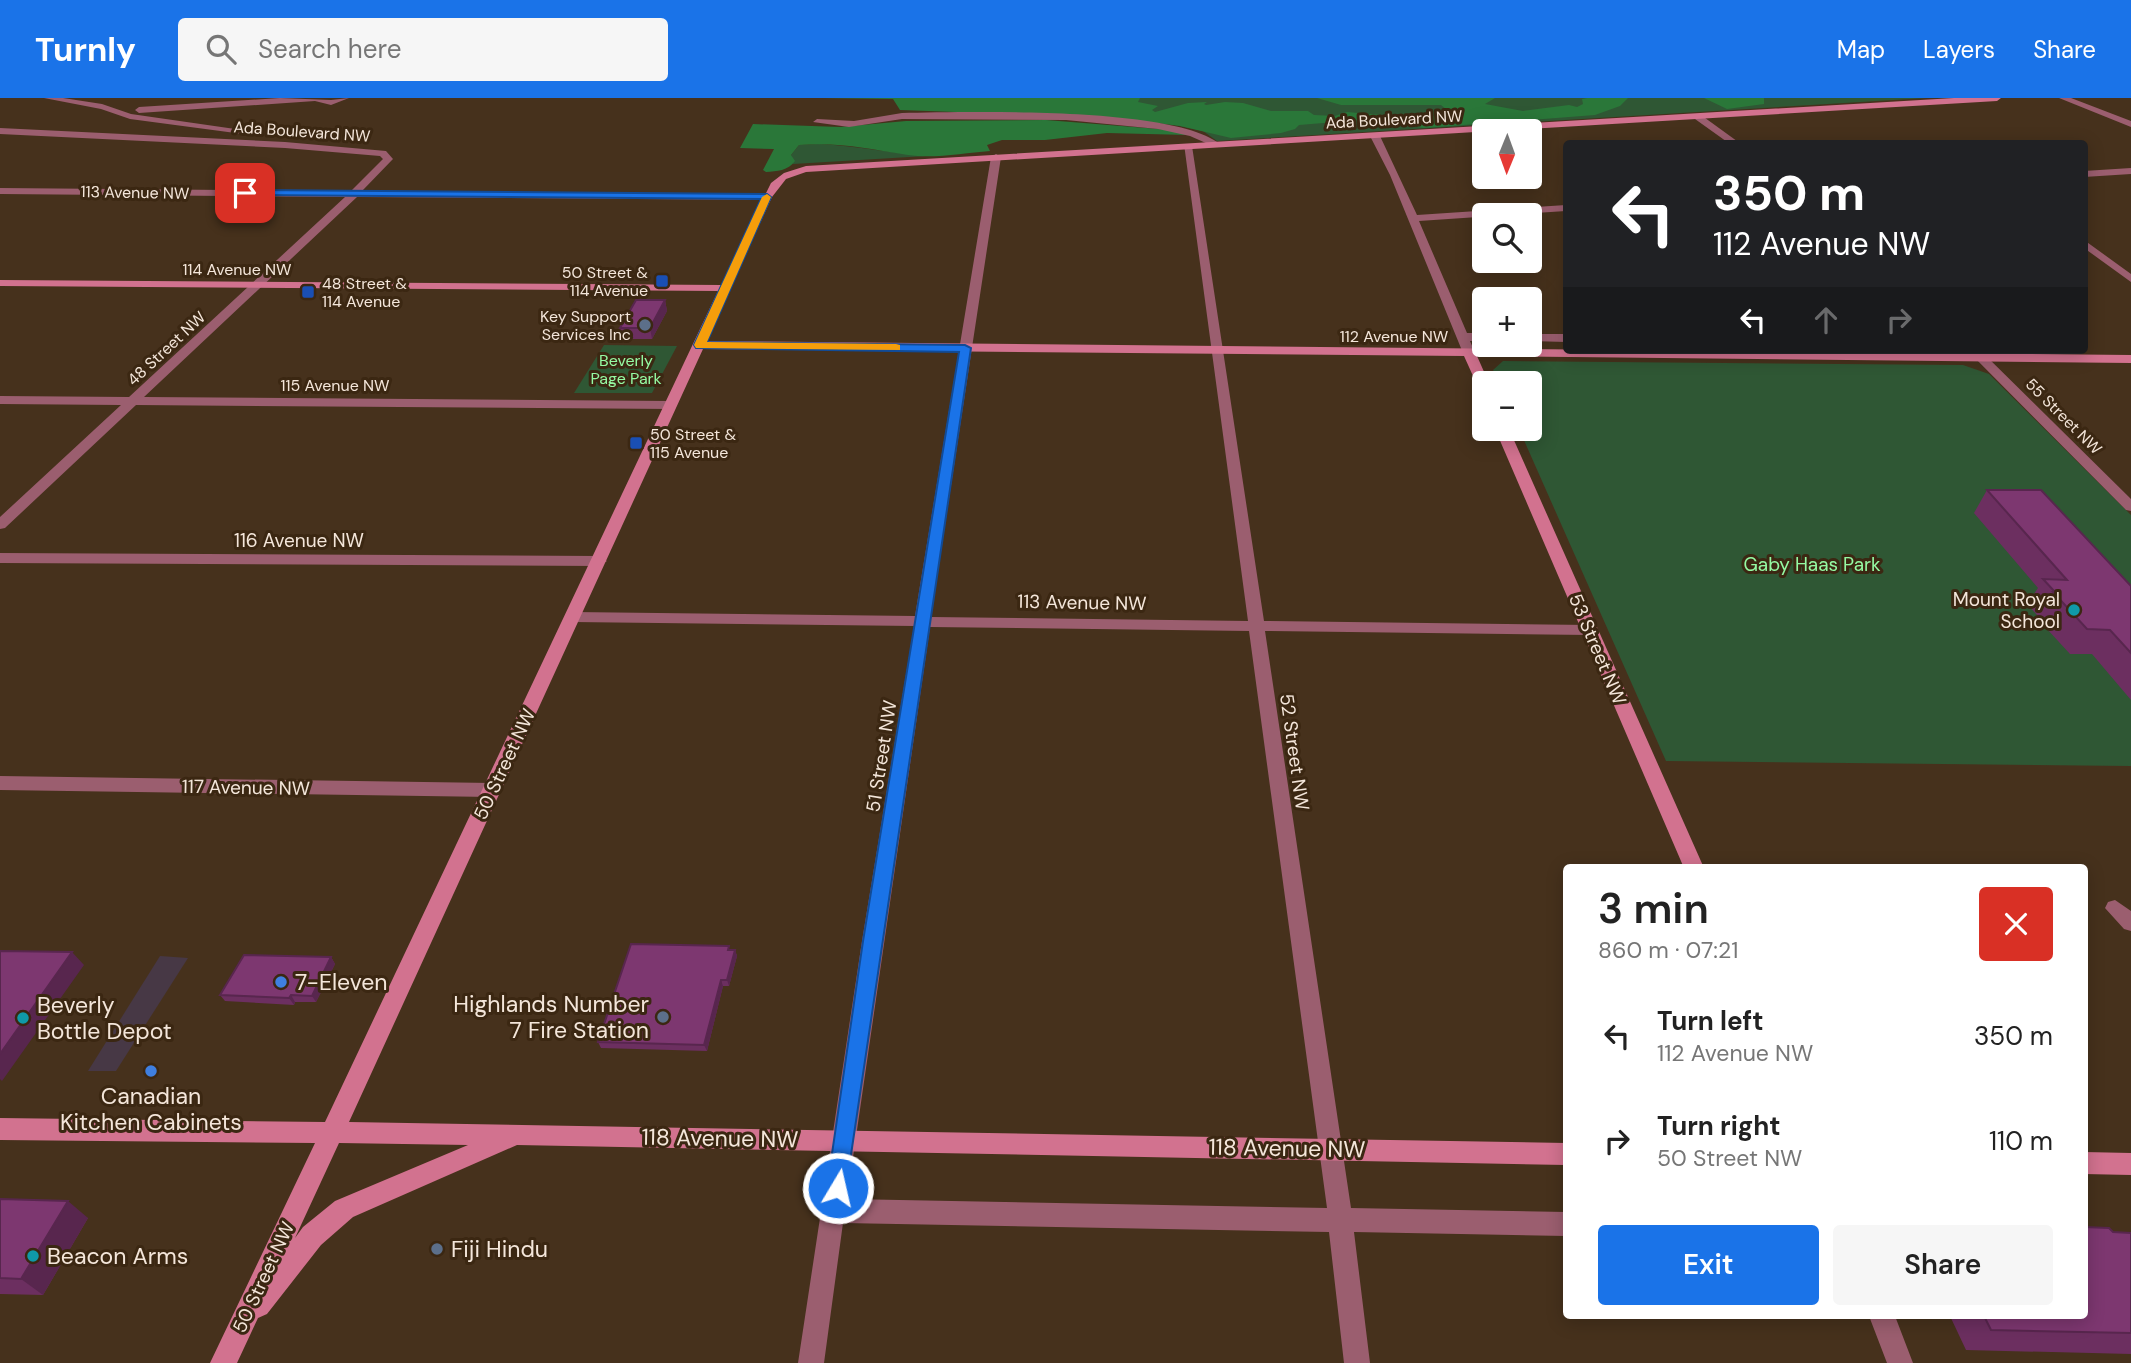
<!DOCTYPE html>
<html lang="en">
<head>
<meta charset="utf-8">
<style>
	body { margin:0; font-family:"DM Sans",sans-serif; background:#f6f6f6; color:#222; height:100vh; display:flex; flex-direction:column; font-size:26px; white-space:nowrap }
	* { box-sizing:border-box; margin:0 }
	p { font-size:23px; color:#767676 }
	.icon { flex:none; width:38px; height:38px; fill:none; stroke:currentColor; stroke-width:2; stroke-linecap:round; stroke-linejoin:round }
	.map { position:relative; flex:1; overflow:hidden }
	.panel { position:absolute; left:1563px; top:766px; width:525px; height:455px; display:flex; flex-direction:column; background:#fff; border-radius:7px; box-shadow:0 4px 18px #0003 }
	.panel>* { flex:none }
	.hud { position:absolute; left:1563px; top:42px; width:525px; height:214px; border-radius:7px; box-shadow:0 4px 18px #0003; background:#202124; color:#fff; overflow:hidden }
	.needle { width:46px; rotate:181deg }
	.fabs { position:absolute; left:1472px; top:21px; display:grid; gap:14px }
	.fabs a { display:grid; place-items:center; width:70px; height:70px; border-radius:7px; background:#fff; box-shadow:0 4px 18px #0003; font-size:35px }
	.pin { position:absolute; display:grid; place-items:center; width:60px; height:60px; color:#fff; margin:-30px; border-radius:14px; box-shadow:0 4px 10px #0006 }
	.me { position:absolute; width:77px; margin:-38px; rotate:9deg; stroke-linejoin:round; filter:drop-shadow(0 0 5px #0008) }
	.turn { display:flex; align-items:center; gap:24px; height:147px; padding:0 35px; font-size:32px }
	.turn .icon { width:91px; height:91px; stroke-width:2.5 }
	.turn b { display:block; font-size:49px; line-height:60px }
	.lanes { display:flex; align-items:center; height:66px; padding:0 35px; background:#0003; justify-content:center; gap:35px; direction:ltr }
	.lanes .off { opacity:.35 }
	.round { display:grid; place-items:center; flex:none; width:74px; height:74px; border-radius:7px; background:#f6f6f6 }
	.overview { display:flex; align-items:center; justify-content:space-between; height:119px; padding:0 35px }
	h1 { font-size:42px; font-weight:600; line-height:52px }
	.cta { display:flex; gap:14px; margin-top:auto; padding:14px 35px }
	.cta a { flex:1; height:80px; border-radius:7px; background:#1a73e8; color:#fff; font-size:28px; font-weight:600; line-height:80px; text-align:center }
	.cta a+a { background:#f6f6f6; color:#222 }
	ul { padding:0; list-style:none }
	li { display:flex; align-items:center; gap:21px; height:105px; padding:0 35px }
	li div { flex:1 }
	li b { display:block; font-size:26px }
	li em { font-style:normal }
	header { display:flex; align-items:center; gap:42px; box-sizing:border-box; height:98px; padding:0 35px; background:#1a73e8; color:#fff }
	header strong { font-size:33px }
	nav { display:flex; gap:38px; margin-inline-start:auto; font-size:24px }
	.search { width:490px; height:63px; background:#f6f6f6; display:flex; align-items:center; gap:18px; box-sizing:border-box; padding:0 24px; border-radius:7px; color:#767676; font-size:26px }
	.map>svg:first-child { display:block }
	.industrial { fill:#473845 }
	.green { fill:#2f5734 }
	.forest { fill:#2a7739 }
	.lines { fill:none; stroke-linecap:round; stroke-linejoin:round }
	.street { fill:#9b5e6f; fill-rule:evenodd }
	.secondary { fill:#d2728f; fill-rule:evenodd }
	.wall { fill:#6c2f60 }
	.shaded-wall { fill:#58264e }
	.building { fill:#7d3770; stroke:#58264e; stroke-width:2 }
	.route { fill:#1a73e8; stroke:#114b97; stroke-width:2 }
	.slow { fill:#f59e0b }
	.transit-dot { fill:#1a4fb4; stroke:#3b2712; stroke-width:2.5 }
	.service-dot { fill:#5c6f8a; stroke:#3b2712; stroke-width:2.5 }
	.culture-dot { fill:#0f9aa8; stroke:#3b2712; stroke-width:2.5 }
	.shop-dot { fill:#3f7fe0; stroke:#3b2712; stroke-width:2.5 }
	.labels { text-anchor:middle; stroke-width:6; stroke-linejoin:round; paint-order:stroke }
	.far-street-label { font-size:16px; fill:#f4e6da; stroke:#3b2712 }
	.far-poi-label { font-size:16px; fill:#f4e6da; stroke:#3b2712; text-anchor:end }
	.far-park-label { font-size:16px; fill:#95faa3; stroke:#3b2712 }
	.street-label { font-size:19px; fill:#f4e6da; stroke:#3b2712 }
	.park-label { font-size:19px; fill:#95faa3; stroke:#3b2712 }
	.poi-label { font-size:19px; fill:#f4e6da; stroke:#3b2712; text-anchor:end }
	.near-poi-label { font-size:23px; fill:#f4e6da; stroke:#3b2712; text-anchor:start }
	.near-street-label { font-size:23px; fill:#f4e6da; stroke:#3b2712 }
</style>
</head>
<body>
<header>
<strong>Turnly</strong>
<div class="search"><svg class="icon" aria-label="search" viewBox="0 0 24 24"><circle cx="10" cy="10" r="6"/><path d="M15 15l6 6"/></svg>Search here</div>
<nav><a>Map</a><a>Layers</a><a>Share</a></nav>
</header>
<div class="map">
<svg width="2131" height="1265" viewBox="0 0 2131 1265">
	<rect width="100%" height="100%" fill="#46311c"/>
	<path class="industrial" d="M160 858 188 860 116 973H88Z"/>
	<path class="green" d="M1021 0H1927L1217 43 1203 33 1180 28Z
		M819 46C861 48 901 58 943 57L793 66 791 57 799 47Z
		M604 247 677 248 652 295H574Z
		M1503 263 1963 267 1989 276 2131 417V668L1666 663 1519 331H1530V285H1499L1493 272Z"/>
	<path class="forest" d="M821 0H1140L1138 4 1158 8 1152 12 1155 14 1188 5 1207 4 1204 6 1206 7 1225 4 1243 5 1271 13H1308L1314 17 1335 18 1347 14 1403 19 1444 18 1447 12 1441 7H1341L1317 0H1495L1485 6 1523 13 1569 7 1577 9 1583 6 1582 1 1587 0H1628L1620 8 1595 17 1424 30 1360 22 1299 27 1295 31 1281 35 1231 40 1180 28 1117 20 900 12 893 1Z
		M1704 0H1764V6L1727 11Z
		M1046 22 1171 32 1188 37 1107 35 1045 42H1002L987 47 990 53C964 55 934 61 908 57 868 51 841 44 799 47L791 57 795 63C788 73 777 73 766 74L763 72 774 51 740 50 753 26 840 29 906 23Z"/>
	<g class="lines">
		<path class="street" d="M44 0H63L102 6 131 16 263 35 258 38 130 21 101 11Z
			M280 0 331 2 349 0 331 7 315 3 139 15 135 12 139 9Z
			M2059 0H2071L2131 23V29Z
			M902 15C968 14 1172 8 1220 46L1215 49 1190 38 1158 31 1066 22 902 21 849 29 813 24 817 21 854 23Z
			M1695 17H1701L1741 46H1730L1695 21Z
			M0 30 285 44 386 53 393 61 362 93 767 96 772 99 767 102 357 99 144 299 671 303 677 307 671 311 136 307 5 430 0 431V419L121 307 0 306V298L129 299 345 99 0 96V90L351 93 383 61 380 58 285 50 0 36Z
			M1375 35 1380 38 1417 117 1566 107V113L1419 123 1467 235H1484V243H1470L1475 255 1473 258 1463 255 1390 77 1370 38Z
			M1184 46 1192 48 1264 523 1590 527 1598 532 1590 537 1265 533 1351 1110 1566 1114V1138L1354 1134 1370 1265H1344L1329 1134 843 1125 824 1265H798L862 843 914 528 573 524 565 519 573 514 915 518 991 59 996 56 1001 59 931 519 1248 523ZM930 529 1249 533 1327 1110 847 1101Z
			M2131 70V76L2084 79V73Z
			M2084 142 2131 176V184L2084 150Z
			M1566 236V244L1530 243V236Z
			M1967 252H1980L2131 401V413L2126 412Z
			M0 455 599 458 607 463 599 468 0 465Z
			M0 678 492 685 498 687 501 692 498 697 492 699 0 692Z
			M2115 802 2131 813V833L2124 831 2105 810 2108 804Z
			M1869 1218H1895L1913 1265H1887Z"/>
		<path class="secondary" d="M1954 0H2001L1997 3 806 74 786 81 772 99 706 243 2131 257V265L1477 258 1489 285H1484V293L1478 289 1464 258 703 251 349 1024 1566 1045V1067L517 1047 353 1119 321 1147 267 1216 258 1220 237 1265H210L315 1045 0 1042V1020L325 1024 718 193 0 188V182L721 187 771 85 784 75 806 68ZM339 1045 468 1047 335 1103 303 1129 295 1140Z
			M1495 331H1509L1704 770H1684Z
			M2084 1054 2131 1055V1077L2084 1076Z"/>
	</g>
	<path class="wall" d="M665 202 667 213 652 241H623L620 230Z
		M1987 392 2125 482 2131 488V602L2092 556H2070L2036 519 2037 517 2027 506 2038 490 1974 415Z
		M730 852H735L737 858 729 888H723L707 953 601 950 598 944Z
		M331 859 335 866 316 904H295L294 907 225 903 220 897Z
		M0 1101 88 1120 43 1197 0 1196Z
		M2113 1134 2131 1135V1256L1966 1252 1950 1218H2084Z"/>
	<path class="shaded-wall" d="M665 202 667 213 652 241 650 230Z
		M735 852 737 858 729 888 727 882Z
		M72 854 84 867 2 983 0 981V956Z
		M331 859 335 866 316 904 312 898Z
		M721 882 723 888 707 953 704 947Z
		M291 897 295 904 294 907 289 900Z
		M68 1103 88 1120 43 1197 21 1181Z"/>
	<path class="building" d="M636 202H665L650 230H620Z
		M1987 392H2041L2131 488V555L2110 532 2087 531 2053 494H2055L2043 481 2067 482Z
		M631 846 729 848 728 852H735L727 882H721L704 947 598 944Z
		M0 853 72 854 0 956Z
		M244 857 331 859 312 898 291 897 289 900 220 897Z
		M0 1101 68 1103 21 1181 0 1180Z
		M2084 1129 2109 1130 2113 1134 2131 1135V1235L1991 1232 1984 1218H2084Z"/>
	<path class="route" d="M245 92 767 96 771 99 707 244 965 247 971 250 845 1097 838 1100 830 1097 827 1090 863 843 959 254 696 250 694 247 761 101 242 97 241 95Z"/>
	<path class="slow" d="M767 96 771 99 707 244 896 246 900 247V252L696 250 694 247 762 99Z"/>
	<g class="transit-dot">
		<rect x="655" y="176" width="14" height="14" rx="3.5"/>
		<rect x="301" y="187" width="14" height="14" rx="3.5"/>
		<rect x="629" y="338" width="14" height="14" rx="3.5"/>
	</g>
	<g class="service-dot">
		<circle cx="645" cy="227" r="7"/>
		<circle cx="663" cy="919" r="7"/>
		<circle cx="437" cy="1151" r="7"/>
	</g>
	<g class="culture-dot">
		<circle cx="2074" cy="512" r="7"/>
		<circle cx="23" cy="920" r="7"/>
		<circle cx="33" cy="1158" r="7"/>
	</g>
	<g class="shop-dot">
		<circle cx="281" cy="884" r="7"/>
		<circle cx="151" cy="973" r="7"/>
	</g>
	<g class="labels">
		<g class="far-street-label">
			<text transform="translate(1394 21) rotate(-3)" y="6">Ada Boulevard NW</text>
			<text transform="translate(302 33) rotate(4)" y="6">Ada Boulevard NW</text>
			<text transform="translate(135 94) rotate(1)" y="6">113 Avenue NW</text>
			<text x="237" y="177">114 Avenue NW</text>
			<text x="1394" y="244">112 Avenue NW</text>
			<text transform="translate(166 250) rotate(-43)" y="6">48 Street NW</text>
			<text x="335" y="293">115 Avenue NW</text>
			<text transform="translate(2064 318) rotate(45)" y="6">55 Street NW</text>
		</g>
		<g class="far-poi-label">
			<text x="648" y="180">50 Street &amp;<tspan x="648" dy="18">114 Avenue</tspan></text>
			<text x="322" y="191" text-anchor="start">48 Street &amp;<tspan x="322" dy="18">114 Avenue</tspan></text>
			<text x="631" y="224">Key Support<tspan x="631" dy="18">Services Inc</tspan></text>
			<text x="650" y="342" text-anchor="start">50 Street &amp;<tspan x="650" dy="18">115 Avenue</tspan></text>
		</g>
		<g class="far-park-label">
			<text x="626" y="268">Beverly<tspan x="626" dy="18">Page Park</tspan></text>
		</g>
		<g class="street-label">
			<text x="299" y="449">116 Avenue NW</text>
			<text transform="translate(1082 504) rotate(1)" y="7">113 Avenue NW</text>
			<text transform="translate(1598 551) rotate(67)" y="7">53 Street NW</text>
			<text transform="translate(1295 654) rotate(82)" y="7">52 Street NW</text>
			<text transform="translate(881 658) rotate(-81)" y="7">51 Street NW</text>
			<text transform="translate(504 666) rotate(-65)" y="7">50 Street NW</text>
			<text transform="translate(246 689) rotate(1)" y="7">117 Avenue NW</text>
			<text transform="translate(263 1179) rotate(-65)" y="7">50 Street NW</text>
		</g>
		<g class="park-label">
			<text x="1812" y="473">Gaby Haas Park</text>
		</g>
		<g class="poi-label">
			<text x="2060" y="508">Mount Royal<tspan x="2060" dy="22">School</tspan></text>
		</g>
		<g class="near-poi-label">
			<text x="295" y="892">7-Eleven</text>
			<text x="649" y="914" text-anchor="end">Highlands Number<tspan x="649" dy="26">7 Fire Station</tspan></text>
			<text x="37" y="915">Beverly<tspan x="37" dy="26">Bottle Depot</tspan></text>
			<text x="151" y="1006" text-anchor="middle">Canadian<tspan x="151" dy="26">Kitchen Cabinets</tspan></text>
			<text x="451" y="1159">Fiji Hindu</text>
			<text x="47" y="1166">Beacon Arms</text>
		</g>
		<g class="near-street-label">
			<text transform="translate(720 1040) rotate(1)" y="8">118 Avenue NW</text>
			<text transform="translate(1287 1050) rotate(1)" y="8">118 Avenue NW</text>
		</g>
	</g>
</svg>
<div class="fabs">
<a><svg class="needle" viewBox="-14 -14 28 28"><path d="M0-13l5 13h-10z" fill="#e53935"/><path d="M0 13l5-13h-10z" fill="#767676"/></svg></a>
<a><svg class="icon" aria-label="search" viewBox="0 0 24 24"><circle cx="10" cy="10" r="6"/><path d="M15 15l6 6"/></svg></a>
<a>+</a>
<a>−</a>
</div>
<div class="pin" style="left:245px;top:95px;background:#d93025"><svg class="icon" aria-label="arrive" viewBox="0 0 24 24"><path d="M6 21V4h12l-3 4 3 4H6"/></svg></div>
<svg class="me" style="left:838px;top:1090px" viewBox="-20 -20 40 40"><circle r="17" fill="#1a73e8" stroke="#fff" stroke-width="3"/><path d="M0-11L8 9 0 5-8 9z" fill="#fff"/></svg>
<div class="hud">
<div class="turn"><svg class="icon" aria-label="left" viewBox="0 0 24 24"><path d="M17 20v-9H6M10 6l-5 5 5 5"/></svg><div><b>350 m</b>112 Avenue NW</div></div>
<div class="lanes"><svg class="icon" aria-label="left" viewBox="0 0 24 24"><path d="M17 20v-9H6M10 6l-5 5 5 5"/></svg><svg class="icon off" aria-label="ahead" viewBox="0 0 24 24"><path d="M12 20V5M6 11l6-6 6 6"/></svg><svg class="icon off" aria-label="right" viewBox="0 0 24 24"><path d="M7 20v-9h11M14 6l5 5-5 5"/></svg></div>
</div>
<section class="panel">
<div class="overview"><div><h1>3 min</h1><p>860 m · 07:21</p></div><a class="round" style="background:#d93025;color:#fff"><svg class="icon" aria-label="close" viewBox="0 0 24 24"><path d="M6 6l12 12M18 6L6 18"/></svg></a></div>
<ul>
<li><svg class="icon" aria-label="left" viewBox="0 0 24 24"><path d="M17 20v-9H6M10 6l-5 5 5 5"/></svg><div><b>Turn left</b><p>112 Avenue NW</p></div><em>350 m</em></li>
<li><svg class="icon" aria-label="right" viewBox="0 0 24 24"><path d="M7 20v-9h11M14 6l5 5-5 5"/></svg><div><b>Turn right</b><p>50 Street NW</p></div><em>110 m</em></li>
</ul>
<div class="cta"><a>Exit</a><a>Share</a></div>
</section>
</div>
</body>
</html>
